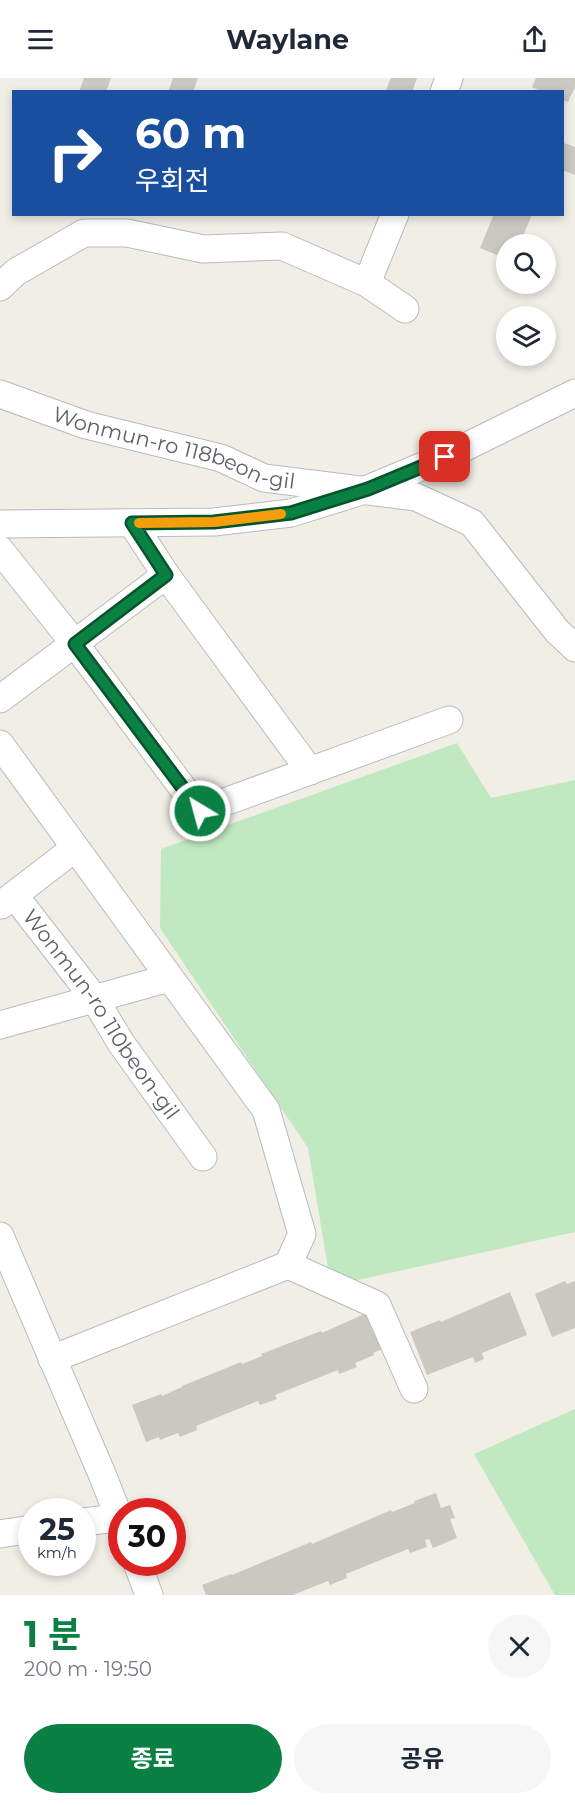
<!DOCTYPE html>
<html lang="ko">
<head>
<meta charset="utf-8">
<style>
	body { margin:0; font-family:Montserrat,"Noto Sans KR",sans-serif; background:#f6f6f7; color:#1f2937; height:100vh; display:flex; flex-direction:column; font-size:22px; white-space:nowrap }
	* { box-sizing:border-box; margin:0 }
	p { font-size:20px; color:#747a83 }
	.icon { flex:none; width:33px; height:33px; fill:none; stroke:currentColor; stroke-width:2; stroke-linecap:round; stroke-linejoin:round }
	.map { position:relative; height:1517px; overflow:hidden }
	.details { display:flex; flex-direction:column; background:#fff; flex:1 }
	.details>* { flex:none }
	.top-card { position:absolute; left:12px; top:12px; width:552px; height:126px; border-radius:0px; box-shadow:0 3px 9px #0003; background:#1a4fa0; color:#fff; overflow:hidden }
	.controls { position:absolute; left:496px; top:156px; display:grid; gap:12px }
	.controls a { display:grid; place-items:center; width:60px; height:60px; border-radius:50%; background:#fff; box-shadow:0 3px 9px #0003; font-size:30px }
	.speed { position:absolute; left:18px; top:1420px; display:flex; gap:12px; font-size:30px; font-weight:700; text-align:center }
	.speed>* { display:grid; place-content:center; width:78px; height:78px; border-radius:50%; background:#fff; box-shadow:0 3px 9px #0003; line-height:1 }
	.speed small { font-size:15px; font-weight:400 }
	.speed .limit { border:9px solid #d22; background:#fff; color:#111 }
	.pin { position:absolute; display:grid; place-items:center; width:51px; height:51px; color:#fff; margin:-26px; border-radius:12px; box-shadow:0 3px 9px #0006 }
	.me { position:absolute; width:66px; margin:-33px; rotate:323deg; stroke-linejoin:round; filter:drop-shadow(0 0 4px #0008) }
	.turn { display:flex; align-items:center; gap:21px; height:126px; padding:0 24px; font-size:27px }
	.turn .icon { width:78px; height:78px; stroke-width:2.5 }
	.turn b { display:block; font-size:42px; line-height:51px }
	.round { display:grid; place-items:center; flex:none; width:63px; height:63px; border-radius:32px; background:#f6f6f7 }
	.head { display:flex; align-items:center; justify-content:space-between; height:102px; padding:0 24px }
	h1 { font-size:36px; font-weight:700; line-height:45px; color:#0b8043 }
	.cta { display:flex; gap:12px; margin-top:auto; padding:12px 24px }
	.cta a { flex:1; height:69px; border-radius:36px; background:#0b8043; color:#fff; font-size:24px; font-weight:700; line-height:69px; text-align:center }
	.cta a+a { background:#f6f6f7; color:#1f2937 }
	header { display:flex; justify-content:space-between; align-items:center; height:78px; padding:0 24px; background:#fff; font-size:27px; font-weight:700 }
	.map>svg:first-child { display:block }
	.green { fill:#c0e8c1 }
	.building { fill:#cbc8c2 }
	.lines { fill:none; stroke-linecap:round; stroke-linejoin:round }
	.minor-casing { stroke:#b7bbbf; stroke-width:29 }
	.minor { stroke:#fff; stroke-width:27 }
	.route-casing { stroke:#07532c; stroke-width:15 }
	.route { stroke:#0b8043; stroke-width:10 }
	.slow { stroke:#f59e0b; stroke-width:10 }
	.labels { text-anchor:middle; stroke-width:4.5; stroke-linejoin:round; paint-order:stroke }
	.street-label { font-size:21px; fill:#5d6166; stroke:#fff }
</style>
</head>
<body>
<header><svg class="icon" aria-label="menu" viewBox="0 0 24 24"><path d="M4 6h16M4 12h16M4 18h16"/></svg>Waylane<svg class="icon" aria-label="share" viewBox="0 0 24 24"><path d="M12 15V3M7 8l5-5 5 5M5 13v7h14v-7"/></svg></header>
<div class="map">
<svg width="575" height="1517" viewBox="0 0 575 1517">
	<rect width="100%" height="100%" fill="#f0eee5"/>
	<path class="green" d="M457 665 491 720 575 702V1154L331 1208 308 1070 160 850 161 771Z
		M575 1331V1517H555L474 1376Z"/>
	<path class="building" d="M84 0H111L106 14H79Z
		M173 0H198L193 14H168Z
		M391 0H417L412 14H385Z
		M536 0H575V9L568 24 562 22V14H543L532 9Z
		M564 65 575 69V97L562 92Z
		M494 136H532L520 166H507V181L480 170Z
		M565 1203 567 1206 575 1203V1250L552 1259 535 1216Z
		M510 1214 527 1257 482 1275 484 1281 475 1285 473 1279 427 1297 410 1254 440 1242 441 1244Z
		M371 1233 385 1270 373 1275 374 1277 355 1285 357 1289 339 1296 338 1292 275 1317 277 1321 260 1327 258 1323 196 1348 197 1352 180 1359 178 1355 160 1362 159 1359 146 1364 132 1327 161 1316 162 1318 182 1309V1308L241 1284 242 1286 262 1278 261 1276 321 1253 322 1255Z
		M436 1415 441 1430 450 1427 455 1440 450 1441 457 1460 433 1470 429 1461 425 1462 427 1469 410 1475 408 1471 346 1496 347 1500 330 1507 328 1503 293 1517H206L202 1507 231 1496 232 1497 311 1464 312 1466 391 1432 392 1434 415 1425 414 1423Z"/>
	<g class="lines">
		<defs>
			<g id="minor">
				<path d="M444 14 449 0"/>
				<path d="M367 205 395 136"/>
				<path d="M0 209 16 194 84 155H127L203 171 282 168 367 205 405 231"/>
				<path id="s1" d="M0 316 86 347 221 380 264 400 416 419 472 445 557 553 575 570"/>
				<path d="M132 445 166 497 310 693"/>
				<path d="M0 446 214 444 291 435 368 411 445 379 575 315"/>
				<path d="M0 472 75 566 200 733 449 642"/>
				<path d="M0 621 166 497"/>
				<path d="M0 666 266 1032 302 1156 288 1187 52 1281"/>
				<path id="s2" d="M14 817 94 920 121 965 203 1079"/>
				<path d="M1 827 75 770"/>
				<path d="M0 947 169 900"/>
				<path d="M0 1158 102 1396 122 1447"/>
				<path d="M288 1187 377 1227 414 1311"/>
				<path d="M82 1444 119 1440"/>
				<path d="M0 1456 32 1451"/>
				<path d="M137 1485 149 1517"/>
			</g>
		</defs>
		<use href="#minor" class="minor-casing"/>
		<use href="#minor" class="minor"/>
	</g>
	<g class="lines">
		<defs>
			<path id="route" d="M200 733 75 566 166 497 132 445 214 444 291 435 368 411 445 379"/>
		</defs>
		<use href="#route" class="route-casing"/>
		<use href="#route" class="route"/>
		<path class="slow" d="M139 445 214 444 281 436"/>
	</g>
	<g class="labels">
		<g class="street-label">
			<text dy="7" stroke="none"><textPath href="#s1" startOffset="183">Wonmun-ro 118beon-gil</textPath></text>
			<text dy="7" stroke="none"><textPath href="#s2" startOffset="148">Wonmun-ro 110beon-gil</textPath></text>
		</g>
	</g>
</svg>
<div class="controls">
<a><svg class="icon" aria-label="search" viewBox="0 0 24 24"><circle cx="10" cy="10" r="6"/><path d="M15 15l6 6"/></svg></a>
<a><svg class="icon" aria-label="layers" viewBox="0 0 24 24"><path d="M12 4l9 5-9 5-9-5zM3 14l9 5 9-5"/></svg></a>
</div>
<div class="speed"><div>25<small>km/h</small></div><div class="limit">30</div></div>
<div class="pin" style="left:445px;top:379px;background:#d93025"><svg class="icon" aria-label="arrive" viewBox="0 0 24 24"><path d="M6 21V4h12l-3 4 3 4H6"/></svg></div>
<svg class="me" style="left:200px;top:733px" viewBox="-20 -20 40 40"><circle r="17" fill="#0b8043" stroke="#fff" stroke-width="3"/><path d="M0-11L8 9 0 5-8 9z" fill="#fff"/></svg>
<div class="top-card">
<div class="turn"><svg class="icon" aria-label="right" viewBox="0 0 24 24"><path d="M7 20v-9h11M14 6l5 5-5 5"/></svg><div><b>60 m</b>우회전</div></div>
</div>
</div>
<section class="details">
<div class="head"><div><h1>1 분</h1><p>200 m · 19:50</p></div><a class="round"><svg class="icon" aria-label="close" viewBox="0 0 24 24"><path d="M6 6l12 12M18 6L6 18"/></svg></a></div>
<div class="cta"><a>종료</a><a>공유</a></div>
</section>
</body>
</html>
